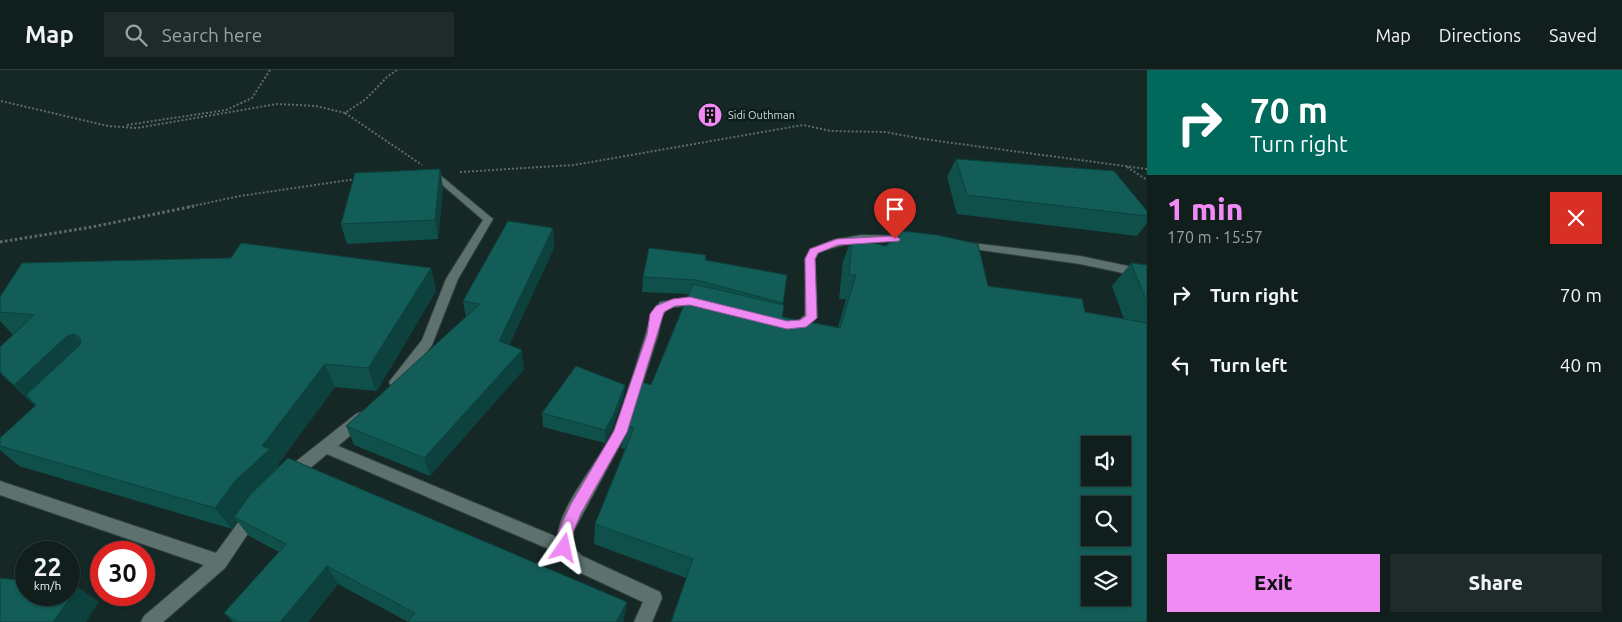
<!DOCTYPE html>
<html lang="en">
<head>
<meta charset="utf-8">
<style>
	body { margin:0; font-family:Ubuntu,sans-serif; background:#1e2b29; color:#f1f3f6; height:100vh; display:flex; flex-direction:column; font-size:19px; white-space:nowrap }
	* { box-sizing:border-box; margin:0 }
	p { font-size:16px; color:#9ca2a3 }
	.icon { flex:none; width:28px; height:28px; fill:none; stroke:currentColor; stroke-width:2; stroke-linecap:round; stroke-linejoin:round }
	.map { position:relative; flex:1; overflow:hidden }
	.details { display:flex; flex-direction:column; background:#101e1c; width:475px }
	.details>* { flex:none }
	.guide { background:#00695c; color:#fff; overflow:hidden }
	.tools { position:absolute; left:1081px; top:366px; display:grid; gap:10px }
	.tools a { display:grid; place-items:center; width:50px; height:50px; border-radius:0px; background:#101e1c; box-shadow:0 1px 4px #0004,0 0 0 1px #303c3b; font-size:25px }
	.speed { position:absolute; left:15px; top:471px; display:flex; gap:10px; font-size:25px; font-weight:700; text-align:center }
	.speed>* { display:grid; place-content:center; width:65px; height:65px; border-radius:50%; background:#101e1c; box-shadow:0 1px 4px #0004,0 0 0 1px #303c3b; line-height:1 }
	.speed small { font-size:12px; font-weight:400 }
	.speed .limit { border:8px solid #d22; background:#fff; color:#111 }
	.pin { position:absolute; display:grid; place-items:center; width:42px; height:42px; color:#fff; margin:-51px -21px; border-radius:50% 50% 50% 0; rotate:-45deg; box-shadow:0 0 5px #0007 }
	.pin .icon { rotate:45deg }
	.me { position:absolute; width:55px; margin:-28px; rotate:11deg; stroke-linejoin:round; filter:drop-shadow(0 0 4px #0008) }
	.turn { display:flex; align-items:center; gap:18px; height:105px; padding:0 20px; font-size:22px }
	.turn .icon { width:65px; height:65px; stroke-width:2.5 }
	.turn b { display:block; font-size:35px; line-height:42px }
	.round { display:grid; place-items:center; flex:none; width:52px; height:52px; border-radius:0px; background:#1e2b29 }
	.overview { display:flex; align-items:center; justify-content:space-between; height:85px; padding:0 20px }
	h1 { font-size:30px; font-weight:800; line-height:38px; color:#f08bf5 }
	.action { display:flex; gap:10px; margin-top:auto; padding:10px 20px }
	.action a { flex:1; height:58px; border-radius:0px; background:#f08bf5; color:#111; font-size:20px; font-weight:800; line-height:58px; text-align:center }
	.action a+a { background:#1e2b29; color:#f1f3f6 }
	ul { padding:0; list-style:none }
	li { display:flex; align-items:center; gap:15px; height:70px; padding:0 20px }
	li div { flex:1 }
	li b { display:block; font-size:19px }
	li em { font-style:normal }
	header { display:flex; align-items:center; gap:30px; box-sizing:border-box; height:70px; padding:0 25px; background:#101e1c; border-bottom:1px solid #303c3b }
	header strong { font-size:24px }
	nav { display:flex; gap:28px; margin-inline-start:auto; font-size:18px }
	.search { width:350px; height:45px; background:#1e2b29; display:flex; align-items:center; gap:12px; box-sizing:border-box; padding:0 18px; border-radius:0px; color:#9ca2a3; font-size:19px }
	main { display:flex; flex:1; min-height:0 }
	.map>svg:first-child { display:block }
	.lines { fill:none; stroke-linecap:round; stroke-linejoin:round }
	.street-casing { stroke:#334140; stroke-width:2 }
	.path-far1 { stroke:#5c6c6a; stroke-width:2; stroke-dasharray:2 2; stroke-linecap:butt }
	.path { stroke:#5c6c6a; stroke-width:3; stroke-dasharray:2.5 2.5; stroke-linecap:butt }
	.street { fill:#5d726f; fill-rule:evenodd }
	.wall { fill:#0f504b }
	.shaded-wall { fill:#0d413d }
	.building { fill:#125d57; stroke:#0d413d; fill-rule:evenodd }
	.route { fill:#f08bf5; stroke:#9c5a9f }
	.labels { text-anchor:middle; stroke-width:5; stroke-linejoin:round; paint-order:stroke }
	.far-poi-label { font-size:11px; fill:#d1dcdb; stroke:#0b1e1c; text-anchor:start }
</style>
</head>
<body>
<header>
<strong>Map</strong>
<div class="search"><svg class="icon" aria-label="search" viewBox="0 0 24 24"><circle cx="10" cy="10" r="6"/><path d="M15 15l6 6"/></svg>Search here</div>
<nav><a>Map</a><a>Directions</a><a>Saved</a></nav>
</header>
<main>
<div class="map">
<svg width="1147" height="552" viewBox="0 0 1147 552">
	<rect width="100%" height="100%" fill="#152826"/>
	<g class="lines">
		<defs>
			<path id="street" d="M435 101 493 149 458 209 432 275 401 316H391L389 312 422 270 446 209 483 150 432 106 430 104Z
				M861 165 911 166 916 169C910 175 898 172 889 171 865 171 841 173 818 183L815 189 817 247 806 257 788 258 786 255 788 252 799 250 805 245V189L810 179 833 170Z
				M963 172 1080 186 1147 200V208L1080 194 959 177 958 175 959 173Z
				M691 227 706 231 708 234 702 238 691 235 668 238 662 246 658 265 627 362 574 460 572 476 582 486 660 522 662 528 652 552H634L643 532 570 498 558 483 327 384 296 410 291 411 286 410 284 405 294 393 356 344 361 342 366 344 368 348 366 352 338 376 557 467C561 433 599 392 614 360 626 331 634 300 644 270 650 253 648 247 660 232Z
				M0 411 216 483 248 439 253 437 258 439 261 444 225 498 163 552H141L144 546 204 495 0 425Z"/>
		</defs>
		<use href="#street" class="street-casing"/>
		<path class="path-far1" d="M397 0 387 7 366 29 345 43 422 95
			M1 31 108 56 137 58 277 34 316 36 345 43
			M127 55 226 40 252 28 270 0
			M1127 97 1147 110
			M460 102 574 95 803 55 831 61 885 62 923 69 1147 99
			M188 137 240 126 356 109"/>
		<path class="path" d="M0 172 92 157 194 136"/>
		<use href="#street" class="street"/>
	</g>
	<path class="wall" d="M956 89 1147 141V153L1137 166 957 144 947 107Z
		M440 99 443 118 438 169 347 174 341 154Z
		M553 158 554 178 509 275 524 299 430 406 354 375 346 356 466 248 463 231Z
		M852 168 988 216 1085 242 1124 249 1112 216 1131 193 1147 195V552L686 508 594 474 595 454 625 379 621 378 624 355 651 315 688 224 642 222 643 207 705 190 787 205 782 234V247L838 257 846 229H839L843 191Z
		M431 198 436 221 378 319 376 321 335 317 278 394 280 396 624 550 623 552H408L338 514 308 552H233L224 543 279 482 249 466 237 451 232 459 19 396 0 380V368L35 336 0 303V277L13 265 0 251V227Z
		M625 315 623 329 612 359 605 373 543 357 542 343Z"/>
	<path class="shaded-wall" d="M440 99 443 118 438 169 435 150Z
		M553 158 554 178 502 291 499 271Z
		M431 198 436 221 378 319 376 321 368 298Z
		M74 264 93 287 26 325 37 337V338L14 315 67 266Z
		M522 280 524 299 430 406 424 388Z
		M325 294 335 317 278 394 283 401 234 447 237 451 232 459 215 438 262 376Z
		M625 315 623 329 612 359 605 373V360Z
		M327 496 338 514 308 552H280Z
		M78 517 99 532 86 552H53Z
		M627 532 624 550 623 552H616Z"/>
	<path class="building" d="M956 89 1114 101 1147 141V146L967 125Z
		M440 99 435 150 341 154 355 103Z
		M508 151 553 158 499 271 522 280 424 388 346 356 480 234 463 231Z
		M902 161 937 165 978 174 988 216 1082 229 1085 242 1147 253V552H671L693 489 595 454 634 358 624 355 642 312 651 315 693 214 784 235 782 247 840 258 856 205H849L852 168 886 176ZM1090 375H1122V408H1090ZM1090 435H1122V468H1090ZM1090 495H1122V528H1090Z
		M241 173 431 198 370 295 368 298 325 294 262 376 270 379 235 411 215 438 0 376V368L36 335 26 325 80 275 81 271 79 266 74 264 67 266 14 315 0 302V277L34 245 0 242V227L22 193 231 188Z
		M649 178 706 185 705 190 787 205 783 233 696 210 643 207Z
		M1131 193 1147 195V232Z
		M576 296 625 315 613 346 605 360 542 343Z
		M288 388 627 532 616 552H408L415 543 327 496 280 552H237L224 543 286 474 234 447 250 425Z
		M0 508 26 511V525H69V516L78 517 53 552H0Z"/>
	<path class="route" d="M895 166 900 169 899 171 838 175 818 183 815 189 817 248 806 257 787 259 690 235 675 236 664 242 627 362 581 443 574 460 570 483 564 485 559 483 557 478 559 460 571 434 614 361 647 265 650 244 656 236 673 229 690 227 787 251 800 250 806 246 805 189 810 179 837 169Z"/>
	<defs>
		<symbol id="building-disc" viewBox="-11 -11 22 22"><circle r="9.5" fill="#f08bf5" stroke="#0b1e1c"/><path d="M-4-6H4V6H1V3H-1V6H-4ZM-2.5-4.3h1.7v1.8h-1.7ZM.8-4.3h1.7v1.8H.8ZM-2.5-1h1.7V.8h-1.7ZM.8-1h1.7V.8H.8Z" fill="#111"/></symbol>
	</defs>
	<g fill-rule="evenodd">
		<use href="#building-disc" x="696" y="31" width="28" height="28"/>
	</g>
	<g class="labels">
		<g class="far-poi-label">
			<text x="728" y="49">Sidi Outhman</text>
		</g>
	</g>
</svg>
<div class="tools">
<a><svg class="icon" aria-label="sound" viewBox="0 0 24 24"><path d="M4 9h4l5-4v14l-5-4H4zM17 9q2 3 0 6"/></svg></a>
<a><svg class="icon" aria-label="search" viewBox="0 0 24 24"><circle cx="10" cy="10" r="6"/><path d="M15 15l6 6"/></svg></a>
<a><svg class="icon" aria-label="layers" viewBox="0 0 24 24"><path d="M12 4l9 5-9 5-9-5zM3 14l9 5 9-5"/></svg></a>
</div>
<div class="speed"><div>22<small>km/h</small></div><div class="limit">30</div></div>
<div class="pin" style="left:895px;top:169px;background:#d93025"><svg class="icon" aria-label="arrive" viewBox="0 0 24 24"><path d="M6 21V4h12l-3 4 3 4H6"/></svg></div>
<svg class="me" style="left:564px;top:478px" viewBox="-20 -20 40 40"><path d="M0-17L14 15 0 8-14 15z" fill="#f08bf5" stroke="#fff" stroke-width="4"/></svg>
</div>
<section class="details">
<div class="guide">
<div class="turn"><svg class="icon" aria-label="right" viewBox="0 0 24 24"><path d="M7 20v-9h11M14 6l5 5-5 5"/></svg><div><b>70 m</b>Turn right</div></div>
</div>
<div class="overview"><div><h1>1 min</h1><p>170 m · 15:57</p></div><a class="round" style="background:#d93025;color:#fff"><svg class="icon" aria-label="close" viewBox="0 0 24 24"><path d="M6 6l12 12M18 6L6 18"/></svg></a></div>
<ul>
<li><svg class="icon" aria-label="right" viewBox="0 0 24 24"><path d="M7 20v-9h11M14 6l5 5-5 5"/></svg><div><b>Turn right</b></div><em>70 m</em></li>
<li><svg class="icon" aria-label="left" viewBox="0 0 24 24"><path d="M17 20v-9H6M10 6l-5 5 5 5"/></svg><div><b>Turn left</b></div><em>40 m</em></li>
</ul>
<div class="action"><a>Exit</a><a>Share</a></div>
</section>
</main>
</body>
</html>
